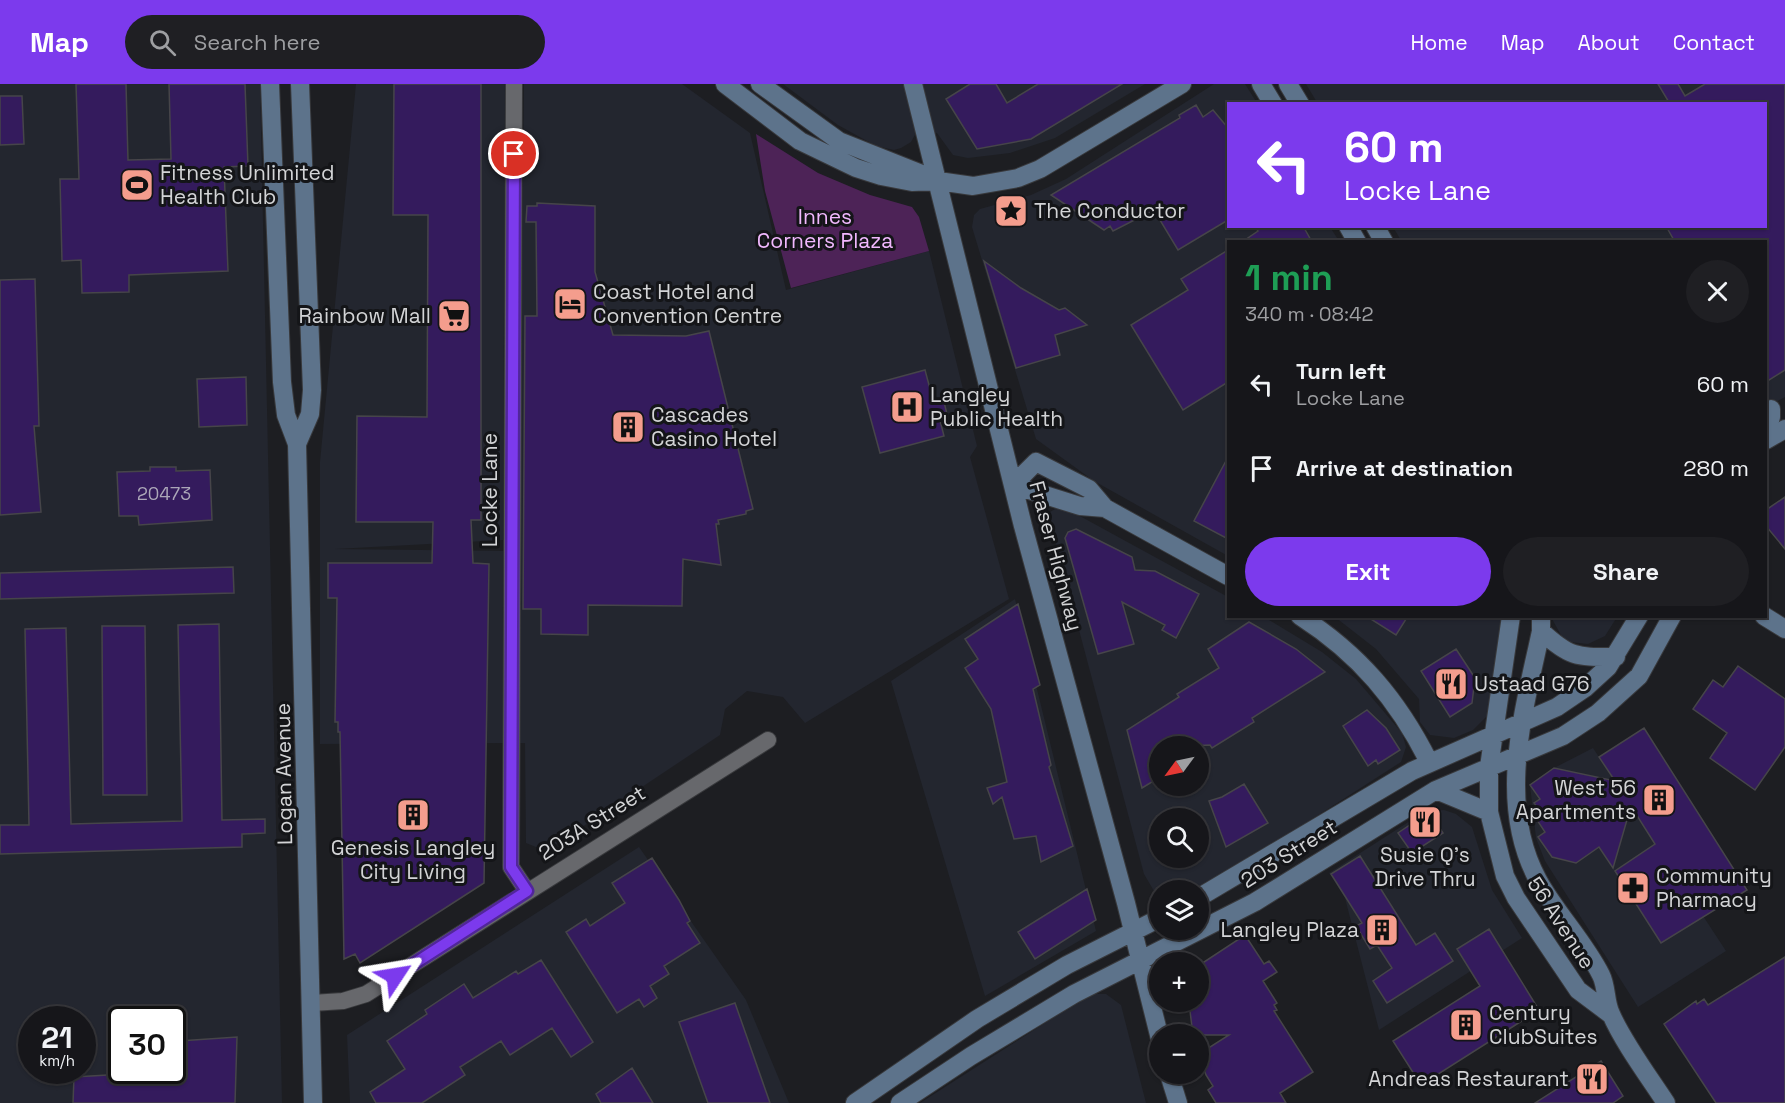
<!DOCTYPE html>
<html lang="en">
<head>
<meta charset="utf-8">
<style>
	body { margin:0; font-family:"Space Grotesk",sans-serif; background:#1f1f23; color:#f1f3f6; height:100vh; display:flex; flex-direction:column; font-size:22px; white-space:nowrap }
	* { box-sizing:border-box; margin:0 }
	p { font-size:20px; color:#9e9fa2 }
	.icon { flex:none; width:33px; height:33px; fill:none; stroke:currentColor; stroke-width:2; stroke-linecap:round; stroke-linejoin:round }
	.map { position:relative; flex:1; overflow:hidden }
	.sheet { position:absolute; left:1227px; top:156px; width:540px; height:378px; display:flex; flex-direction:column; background:#16161a; border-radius:0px; box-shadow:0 2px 4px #0004,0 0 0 2px #353539 }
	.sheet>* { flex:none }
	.top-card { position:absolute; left:1227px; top:18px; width:540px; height:126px; border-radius:0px; box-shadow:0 2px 4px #0004,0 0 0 2px #353539; background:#7c3aed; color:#fff; overflow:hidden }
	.needle { width:39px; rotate:237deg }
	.tools { position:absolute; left:1149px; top:652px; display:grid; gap:12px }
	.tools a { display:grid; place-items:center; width:60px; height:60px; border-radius:50%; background:#16161a; box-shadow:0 2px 4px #0004,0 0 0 2px #353539; font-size:30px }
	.speed { position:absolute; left:18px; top:922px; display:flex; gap:12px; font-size:30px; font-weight:700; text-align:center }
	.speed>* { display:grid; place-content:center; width:78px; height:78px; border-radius:50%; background:#16161a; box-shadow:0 2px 4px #0004,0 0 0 2px #353539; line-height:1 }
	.speed small { font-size:15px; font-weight:400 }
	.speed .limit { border:3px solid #111; border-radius:9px; background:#fff; color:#111 }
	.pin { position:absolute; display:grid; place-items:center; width:51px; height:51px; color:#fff; margin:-26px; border:3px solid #fff; border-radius:50%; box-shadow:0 2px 6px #0007 }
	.me { position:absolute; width:66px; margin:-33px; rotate:57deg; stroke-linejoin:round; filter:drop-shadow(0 0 4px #0008) }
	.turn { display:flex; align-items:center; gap:21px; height:126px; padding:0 18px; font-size:27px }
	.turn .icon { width:78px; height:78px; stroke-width:2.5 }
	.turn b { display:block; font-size:42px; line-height:51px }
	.round { display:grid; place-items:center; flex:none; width:63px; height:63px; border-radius:32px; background:#1f1f23 }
	.overview { display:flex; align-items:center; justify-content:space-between; height:102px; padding:0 18px }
	h1 { font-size:36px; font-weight:800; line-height:45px; color:#1e9e55 }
	.action { display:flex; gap:12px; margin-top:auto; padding:12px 18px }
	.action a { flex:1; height:69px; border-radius:36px; background:#7c3aed; color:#fff; font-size:24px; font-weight:800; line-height:69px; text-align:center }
	.action a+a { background:#1f1f23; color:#f1f3f6 }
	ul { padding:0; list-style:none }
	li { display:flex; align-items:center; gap:18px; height:84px; padding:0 18px }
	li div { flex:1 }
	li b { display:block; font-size:22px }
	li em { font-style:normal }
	header { display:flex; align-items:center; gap:36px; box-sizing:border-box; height:84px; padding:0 30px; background:#7c3aed; color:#fff }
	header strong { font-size:28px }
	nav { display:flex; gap:33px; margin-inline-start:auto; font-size:21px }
	.search { width:420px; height:54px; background:#1f1f23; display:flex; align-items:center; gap:15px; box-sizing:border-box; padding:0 21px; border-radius:33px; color:#9e9fa2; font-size:22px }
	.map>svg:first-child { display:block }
	.built { fill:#23262f; fill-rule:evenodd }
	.green { fill:#4d2357 }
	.building { fill:#341b5d; stroke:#464549; stroke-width:1.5 }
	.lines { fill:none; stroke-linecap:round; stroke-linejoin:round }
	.street-casing { stroke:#38393c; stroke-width:18 }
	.secondary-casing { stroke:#38393c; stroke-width:20 }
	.street { stroke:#67686c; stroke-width:16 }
	.secondary { stroke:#5d738b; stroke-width:18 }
	.route-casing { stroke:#51269a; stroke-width:15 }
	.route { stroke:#7c3aed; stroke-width:10 }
	.labels { text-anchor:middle; stroke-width:6; stroke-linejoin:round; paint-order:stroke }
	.number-label { font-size:18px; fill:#aba6b8 }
	.poi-label { font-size:21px; fill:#d3d4d6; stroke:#141518; text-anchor:start }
	.park-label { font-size:21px; fill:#f1b8fe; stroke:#141518 }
	.street-label { font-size:21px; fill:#d3d4d6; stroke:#141518 }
</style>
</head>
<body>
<header>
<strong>Map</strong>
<div class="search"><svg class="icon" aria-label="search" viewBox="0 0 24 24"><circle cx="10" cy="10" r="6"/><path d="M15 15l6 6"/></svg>Search here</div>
<nav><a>Home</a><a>Map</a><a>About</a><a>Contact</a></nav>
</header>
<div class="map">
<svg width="1785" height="1019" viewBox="0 0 1785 1019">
	<rect width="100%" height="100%" fill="#1d1e22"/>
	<path class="built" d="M0 0H260L282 1019H0ZM32 936H82V987H32ZM122 936H172V987H122Z
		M356 0H505L503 456 335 465 519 467 524 0H682L750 49 786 206 929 167 977 362 970 373 1009 515 805 639 783 613 747 607 725 625 720 651 546 767 526 759 525 659 320 660V378Z
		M783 0H1145L1055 54 1010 69 968 74 953 71 937 49 918 45 911 58 901 64 894 66 876 62 838 41Z
		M1214 0H1245L1257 19 1228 20V142L1330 143 1339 157 1228 158V472L1094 397 1036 355 972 143 974 131 980 125 1031 111 1066 95Z
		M1306 0H1785V313L1766 323V158H1402L1393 143 1766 142V20H1318Z
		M1057 424 1067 425 1228 513V532L1264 533 1322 568 1356 595 1402 649 1406 663 1401 678 1303 741 1193 807H1160L1159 811 1154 807 1144 790 1050 437V428ZM1160 663H1198V702H1160ZM1160 735H1198V774H1160Z
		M1015 515 1096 847 985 912 891 597Z
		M1335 533H1503L1487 632 1473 646 1454 654 1430 651 1420 638 1419 615 1376 565Z
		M1551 533H1617L1605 552 1588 560 1570 558 1562 553Z
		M1593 664 1726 867 1638 923 1545 777 1536 754 1530 701 1554 684Z
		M1444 726 1456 730 1472 743 1492 806 1522 854 1379 946 1345 814 1329 789 1424 728Z
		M639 763 746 916 789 1019H350L347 951Z
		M1090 910H1106L1121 921 1146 1019H920Z"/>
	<path class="green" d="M756 50 818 89 870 111 912 123 919 133 929 167 791 204 765 107Z"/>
	<path class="building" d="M76 0H126L128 76 171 75 169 0H245L248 82 224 83 228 187 129 191V208L82 209 81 176 62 177 60 95H79Z
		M394 0H481V436H471L473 479 489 480 484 799 360 879 355 870 344 875 340 648H338V638H335L337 514H328V479H432L433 438H356L357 332 427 333 428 131H393Z
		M970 0H996L1007 19 1038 0H1122L1031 55 977 65 946 15Z
		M1658 0H1678L1685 12 1705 0H1785V286L1766 298V158H1675L1666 142H1766V20H1670Z
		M0 12H22L24 60 0 61Z
		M1196 21 1203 33 1213 26 1228 44V136L1178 166 1154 126 1113 147 1110 142 1104 146 1051 111 1180 34 1179 31Z
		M537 119 595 122V188L613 251 686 252 709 247 753 425 746 427V430L718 436 719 440H716L721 481 683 475 682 522 588 521V551L541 550V525H523L525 232H537L536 138H526L527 122H537Z
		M1255 142H1303L1312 158H1242L1258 147Z
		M1228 166V298L1183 326 1131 241 1188 206 1181 195Z
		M984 177 1021 204 1059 226 1065 224 1087 241 1055 251 1060 271 1016 284Z
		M35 195 39 342H34L41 428 0 431V196Z
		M925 286 933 316 943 314 947 330 939 333 944 352 880 369 862 303Z
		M246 293 247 341 199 343 197 295Z
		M1228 373V455L1194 437Z
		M150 383H176V387L210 386 212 436 139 441 138 432H119L117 388 150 387Z
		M1785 413V465L1766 442V426Z
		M1076 445 1132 473 1135 486 1155 487 1199 510 1176 554 1162 546 1165 541 1122 518 1134 560 1098 570 1065 454 1068 448Z
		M233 483 234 509 0 515V489Z
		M1018 520 1040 601 1033 605 1051 681 1049 683 1073 762 1041 778 1036 752 1014 755 1002 713 993 720 987 704 1007 698 991 625 965 584 978 575 965 555Z
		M1366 532H1408L1396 551Z
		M1249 538 1296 565 1325 588 1252 634 1254 638 1212 664 1210 661 1160 663V693L1142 704 1127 646 1179 613 1177 610 1219 584 1208 565Z
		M219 540 222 736 265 735V749L242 750V763L0 770V741H29L25 545 66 544 71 740 182 737 178 541Z
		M102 542H145L147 711H103Z
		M1456 565 1475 594 1472 619 1450 633 1421 587Z
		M1738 582 1785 615V663L1755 706 1710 674 1727 649 1693 625 1713 596 1723 603Z
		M1367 626 1386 644 1400 666 1378 680 1376 676 1368 682 1343 642Z
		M1644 644 1747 806 1661 859 1615 787 1655 760 1631 722 1613 784 1599 763 1576 779 1552 773 1538 753 1545 748 1537 736 1543 731 1534 719 1540 715 1530 701 1554 684 1615 697 1599 673Z
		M1244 700 1268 739 1226 763 1209 717 1222 713Z
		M1429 728 1443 749 1412 769 1398 749Z
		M1360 772 1416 861 1435 849 1453 877 1387 919 1373 897 1392 884 1377 861 1370 865 1356 842 1362 839 1331 790Z
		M652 774 679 816 690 837 687 839 700 859 664 882 669 890 650 902 657 914 644 923 639 915 617 929 566 848 586 835 590 842 625 819 612 799Z
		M1087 805 1096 836 1035 875 1018 848Z
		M1489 845 1539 926 1421 1001 1393 957 1480 902 1457 865Z
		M1245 851 1264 880 1269 877 1277 888 1263 897 1277 919 1274 921 1277 926 1274 927 1313 988 1280 1009 1286 1019H1216L1208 1006 1213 1002 1206 991 1199 970 1229 951H1193L1190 927 1198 922V882Z
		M1785 873V1019H1716L1664 940 1696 917 1697 920 1704 915 1708 921Z
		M541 876 593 958 571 973 552 944 510 971 501 957 460 983 465 991 422 1019H376L370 1008 405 985 387 957 427 930 425 926 464 900 473 914 516 887 518 890Z
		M735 919 770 1019H708L679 938Z
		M237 953 235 1019H73L74 993 176 987 179 957Z
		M1601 977 1623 1012 1613 1019H1535Z
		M632 984 653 1019H601L596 1010Z"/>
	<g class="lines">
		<defs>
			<path id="street" d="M514 0 511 783 527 807
				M312 919 343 917 366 910 768 656"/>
			<path id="secondary" d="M270 0 282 298 286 331 297 360 313 1019
				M725 0 800 57 856 84 881 92 912 98 938 97 973 102 1018 94 1040 85 1182 0
				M760 0 839 57 937 96
				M913 0 1023 442 1126 819 1160 955
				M1261 0 1273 20
				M1288 0 1300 20
				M1348 142 1357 158
				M1375 142 1384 158
				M1766 350 1771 333V325
				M1766 356 1785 345
				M297 360 310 330 312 306 300 0
				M1013 401 1036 378 1089 405 1105 424 1228 492
				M1013 401 1080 422 1105 424
				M1300 532C1359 570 1398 616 1429 678
				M1511 532 1489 683V728L1505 792 1516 814 1578 906 1610 930
				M1541 532V547C1524 627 1496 719 1538 796 1556 829 1584 857 1601 891 1607 903 1605 918 1611 930 1623 958 1649 993 1666 1019
				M1764 532 1785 545
				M1541 547C1570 574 1577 573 1616 573
				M1436 706 1489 728
				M1198 814 1412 687 1557 623 1585 604 1608 583 1639 532
				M1169 990 1178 1019
				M855 1019 977 935 1067 881 1160 834
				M900 1019 971 972 1074 910 1255 818 1436 706 1563 652 1598 629 1639 592 1672 532"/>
		</defs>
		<use href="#street" class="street-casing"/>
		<use href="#secondary" class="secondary-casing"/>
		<use href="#street" class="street"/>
		<use href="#secondary" class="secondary"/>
	</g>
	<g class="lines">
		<defs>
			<path id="route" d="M395 892 527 807 511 783 514 70"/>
		</defs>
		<use href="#route" class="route-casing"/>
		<use href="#route" class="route"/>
	</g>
	<defs>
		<symbol id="stadium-square" viewBox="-11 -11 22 22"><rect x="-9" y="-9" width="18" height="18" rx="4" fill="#f49d8d" stroke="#141518"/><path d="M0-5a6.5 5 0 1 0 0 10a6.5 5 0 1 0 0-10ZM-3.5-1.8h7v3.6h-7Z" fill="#111"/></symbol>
		<symbol id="sight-square" viewBox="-11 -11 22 22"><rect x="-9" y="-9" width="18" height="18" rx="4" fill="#f49d8d" stroke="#141518"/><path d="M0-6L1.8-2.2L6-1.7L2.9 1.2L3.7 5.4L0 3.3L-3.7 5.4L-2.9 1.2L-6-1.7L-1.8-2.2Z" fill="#111"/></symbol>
		<symbol id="hotel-square" viewBox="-11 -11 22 22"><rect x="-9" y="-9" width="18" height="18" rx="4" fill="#f49d8d" stroke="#141518"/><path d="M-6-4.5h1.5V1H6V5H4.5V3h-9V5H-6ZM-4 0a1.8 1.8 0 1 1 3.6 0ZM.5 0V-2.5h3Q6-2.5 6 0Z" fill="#111"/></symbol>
		<symbol id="supermarket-square" viewBox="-11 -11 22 22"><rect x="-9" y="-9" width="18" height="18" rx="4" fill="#f49d8d" stroke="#141518"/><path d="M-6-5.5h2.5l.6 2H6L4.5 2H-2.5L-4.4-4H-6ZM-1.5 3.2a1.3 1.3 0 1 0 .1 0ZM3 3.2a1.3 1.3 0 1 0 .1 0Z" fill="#111"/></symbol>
		<symbol id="hospital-square" viewBox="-11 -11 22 22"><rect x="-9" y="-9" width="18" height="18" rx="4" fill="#f49d8d" stroke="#141518"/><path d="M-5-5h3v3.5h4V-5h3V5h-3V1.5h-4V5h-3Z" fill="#111"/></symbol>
		<symbol id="building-square" viewBox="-11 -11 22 22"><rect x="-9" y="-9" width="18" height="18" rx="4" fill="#f49d8d" stroke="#141518"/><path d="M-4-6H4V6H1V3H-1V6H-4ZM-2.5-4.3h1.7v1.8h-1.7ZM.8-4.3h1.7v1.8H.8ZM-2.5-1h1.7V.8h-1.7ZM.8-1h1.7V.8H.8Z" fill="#111"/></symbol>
		<symbol id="restaurant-square" viewBox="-11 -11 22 22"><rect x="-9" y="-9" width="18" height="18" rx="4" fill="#f49d8d" stroke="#141518"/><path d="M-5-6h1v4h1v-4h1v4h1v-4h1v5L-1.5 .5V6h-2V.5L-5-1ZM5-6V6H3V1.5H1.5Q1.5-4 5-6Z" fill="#111"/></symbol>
		<symbol id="pharmacy-square" viewBox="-11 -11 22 22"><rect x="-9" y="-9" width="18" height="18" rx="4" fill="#f49d8d" stroke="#141518"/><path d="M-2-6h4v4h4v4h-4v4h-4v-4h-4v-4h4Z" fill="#111"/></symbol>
	</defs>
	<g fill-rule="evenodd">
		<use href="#stadium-square" x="118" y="82" width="38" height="38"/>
		<use href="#sight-square" x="992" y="108" width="38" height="38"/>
		<use href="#hotel-square" x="551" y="201" width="38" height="38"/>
		<use href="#supermarket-square" x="435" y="213" width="38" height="38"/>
		<use href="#hospital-square" x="888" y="304" width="38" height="38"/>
		<use href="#building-square" x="609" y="324" width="38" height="38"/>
		<use href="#restaurant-square" x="1432" y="581" width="38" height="38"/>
		<use href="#building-square" x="1640" y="697" width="38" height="38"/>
		<use href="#building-square" x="394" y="712" width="38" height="38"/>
		<use href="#restaurant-square" x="1406" y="719" width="38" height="38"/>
		<use href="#pharmacy-square" x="1614" y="785" width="38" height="38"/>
		<use href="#building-square" x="1363" y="827" width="38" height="38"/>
		<use href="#building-square" x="1447" y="922" width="38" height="38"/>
		<use href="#restaurant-square" x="1573" y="976" width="38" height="38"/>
	</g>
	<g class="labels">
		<g class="number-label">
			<text x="164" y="416">20473</text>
		</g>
		<g class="poi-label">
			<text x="160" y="96">Fitness Unlimited<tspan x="160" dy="24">Health Club</tspan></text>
			<text x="1034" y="134">The Conductor</text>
			<text x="593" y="215">Coast Hotel and<tspan x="593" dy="24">Convention Centre</tspan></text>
			<text x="431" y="239" text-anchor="end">Rainbow Mall</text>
			<text x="930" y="318">Langley<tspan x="930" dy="24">Public Health</tspan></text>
			<text x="651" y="338">Cascades<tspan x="651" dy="24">Casino Hotel</tspan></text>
			<text x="1474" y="607">Ustaad G76</text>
			<text x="1636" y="711" text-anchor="end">West 56<tspan x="1636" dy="24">Apartments</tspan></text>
			<text x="413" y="771" text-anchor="middle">Genesis Langley<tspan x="413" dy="24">City Living</tspan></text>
			<text x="1425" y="778" text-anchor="middle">Susie Q's<tspan x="1425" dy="24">Drive Thru</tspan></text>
			<text x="1656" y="799">Community<tspan x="1656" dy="24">Pharmacy</tspan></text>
			<text x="1359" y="853" text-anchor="end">Langley Plaza</text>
			<text x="1489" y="936">Century<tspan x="1489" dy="24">ClubSuites</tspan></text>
			<text x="1569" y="1002" text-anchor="end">Andreas Restaurant</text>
		</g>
		<g class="park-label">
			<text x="825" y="140">Innes<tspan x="825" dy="24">Corners Plaza</tspan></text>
		</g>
		<g class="street-label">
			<text transform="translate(490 406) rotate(-90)" y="7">Locke Lane</text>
			<text transform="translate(1056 472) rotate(75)" y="7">Fraser Highway</text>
			<text transform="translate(284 690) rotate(-91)" y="7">Logan Avenue</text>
			<text transform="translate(592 739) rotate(-32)" y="7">203A Street</text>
			<text transform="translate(1289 770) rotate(-32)" y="7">203 Street</text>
			<text transform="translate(1561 839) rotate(57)" y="7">56 Avenue</text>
		</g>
	</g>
</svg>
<div class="tools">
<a><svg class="needle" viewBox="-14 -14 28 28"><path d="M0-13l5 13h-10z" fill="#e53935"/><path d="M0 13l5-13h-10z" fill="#9e9fa2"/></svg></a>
<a><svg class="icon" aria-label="search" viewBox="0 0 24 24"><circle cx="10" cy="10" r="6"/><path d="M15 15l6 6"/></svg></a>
<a><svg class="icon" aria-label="layers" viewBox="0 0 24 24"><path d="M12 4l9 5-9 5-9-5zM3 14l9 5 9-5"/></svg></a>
<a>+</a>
<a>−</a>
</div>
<div class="speed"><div>21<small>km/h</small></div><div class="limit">30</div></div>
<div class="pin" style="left:514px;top:70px;background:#d93025"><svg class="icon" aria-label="arrive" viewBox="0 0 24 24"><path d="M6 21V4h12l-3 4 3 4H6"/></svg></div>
<svg class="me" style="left:395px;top:892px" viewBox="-20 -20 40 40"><path d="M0-17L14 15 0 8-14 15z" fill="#7c3aed" stroke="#fff" stroke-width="4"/></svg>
<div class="top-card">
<div class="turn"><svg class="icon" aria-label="left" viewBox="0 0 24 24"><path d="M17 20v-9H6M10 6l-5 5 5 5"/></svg><div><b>60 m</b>Locke Lane</div></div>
</div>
<section class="sheet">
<div class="overview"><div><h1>1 min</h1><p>340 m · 08:42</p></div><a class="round"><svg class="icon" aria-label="close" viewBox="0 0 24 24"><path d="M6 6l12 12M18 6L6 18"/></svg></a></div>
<ul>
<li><svg class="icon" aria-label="left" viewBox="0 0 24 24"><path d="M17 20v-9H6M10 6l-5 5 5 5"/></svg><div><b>Turn left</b><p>Locke Lane</p></div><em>60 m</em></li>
<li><svg class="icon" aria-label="arrive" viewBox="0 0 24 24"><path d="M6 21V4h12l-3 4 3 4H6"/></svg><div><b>Arrive at destination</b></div><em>280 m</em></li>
</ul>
<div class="action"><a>Exit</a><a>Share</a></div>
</section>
</div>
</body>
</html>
